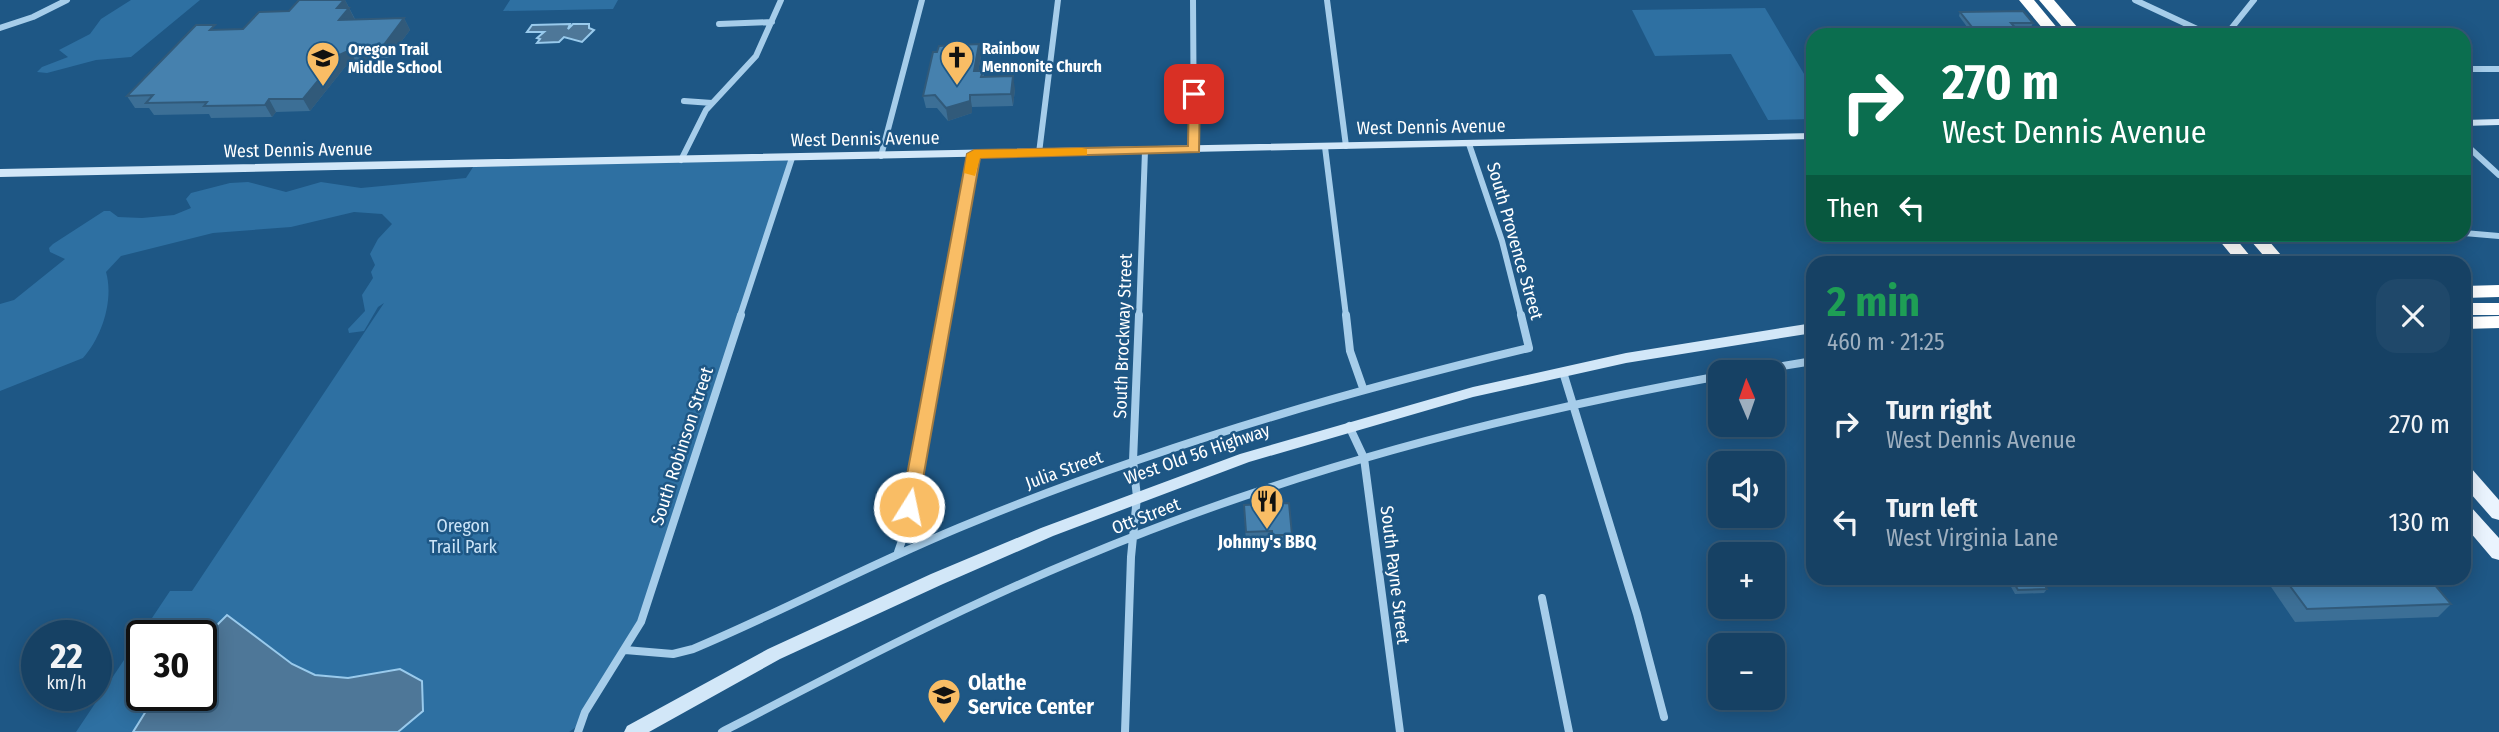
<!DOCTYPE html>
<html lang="en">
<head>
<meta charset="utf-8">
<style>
	body { margin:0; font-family:"Fira Sans Condensed",sans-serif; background:#1f486a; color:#f1f3f6; height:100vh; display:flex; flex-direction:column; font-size:26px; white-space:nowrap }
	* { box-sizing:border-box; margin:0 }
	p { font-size:23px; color:#9eafbf }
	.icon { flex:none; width:38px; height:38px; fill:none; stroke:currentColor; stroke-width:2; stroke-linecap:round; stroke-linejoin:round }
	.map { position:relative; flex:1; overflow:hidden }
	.drawer { position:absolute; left:1806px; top:256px; width:665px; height:329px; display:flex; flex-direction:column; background:#164164; border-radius:21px; box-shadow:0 4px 18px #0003,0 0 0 2px #355a78 }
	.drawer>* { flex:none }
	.banner { position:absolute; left:1806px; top:28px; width:665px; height:214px; border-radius:21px; box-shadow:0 4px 18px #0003,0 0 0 2px #355a78; background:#0b6e4f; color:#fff; overflow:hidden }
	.needle { width:46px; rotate:358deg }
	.fabs { position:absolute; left:1708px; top:360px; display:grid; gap:14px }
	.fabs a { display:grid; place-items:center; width:77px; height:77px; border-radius:14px; background:#164164; box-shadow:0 4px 18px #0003,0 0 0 2px #355a78; font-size:35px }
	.speed { position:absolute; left:21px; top:620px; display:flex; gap:14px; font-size:35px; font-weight:700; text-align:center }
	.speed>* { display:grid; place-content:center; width:91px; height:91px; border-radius:50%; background:#164164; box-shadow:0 4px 18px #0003,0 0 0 2px #355a78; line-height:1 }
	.speed small { font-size:18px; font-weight:400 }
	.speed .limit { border:4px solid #111; border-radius:10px; background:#fff; color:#111 }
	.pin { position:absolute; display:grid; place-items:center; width:60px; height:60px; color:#fff; margin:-30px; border-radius:14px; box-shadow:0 4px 10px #0006 }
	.me { position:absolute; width:77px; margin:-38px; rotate:10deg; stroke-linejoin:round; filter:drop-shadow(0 0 5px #0008) }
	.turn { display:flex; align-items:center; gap:24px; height:147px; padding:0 21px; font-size:32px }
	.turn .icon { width:91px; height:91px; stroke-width:2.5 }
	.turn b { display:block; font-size:49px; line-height:60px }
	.then { display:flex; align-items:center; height:66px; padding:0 21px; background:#0003; gap:14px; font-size:26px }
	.round { display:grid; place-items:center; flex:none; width:74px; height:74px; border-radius:21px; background:#1f486a }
	.summary { display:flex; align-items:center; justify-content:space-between; height:119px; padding:0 21px }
	h1 { font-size:42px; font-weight:700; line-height:52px; color:#1e9e55 }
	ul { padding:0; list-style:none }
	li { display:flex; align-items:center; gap:21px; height:98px; padding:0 21px }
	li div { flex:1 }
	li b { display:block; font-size:26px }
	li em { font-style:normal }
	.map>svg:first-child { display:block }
	.green { fill:#2e70a2; fill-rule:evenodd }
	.water { fill:#4e7798; stroke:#99caec; stroke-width:2 }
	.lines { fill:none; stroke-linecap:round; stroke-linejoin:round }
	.street-far1 { stroke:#a6cdea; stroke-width:6 }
	.street { stroke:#a6cdea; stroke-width:8 }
	.secondary { fill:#d2e7f8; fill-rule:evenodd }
	.primary { fill:#eaf4fe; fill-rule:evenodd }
	.highway { fill:#fff; fill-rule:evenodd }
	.wall { fill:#3c6f96 }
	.shaded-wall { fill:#315a7a }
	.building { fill:#4681ae; stroke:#315a7a; stroke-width:2 }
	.route { fill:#f9bd65; stroke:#a27b42; stroke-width:2 }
	.slow { fill:#f59e0b }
	.labels { text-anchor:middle; stroke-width:5; stroke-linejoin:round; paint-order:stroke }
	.far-poi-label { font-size:16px; font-weight:bold; fill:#fff; stroke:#1e5785; text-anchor:start }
	.street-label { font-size:18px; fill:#fff; stroke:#1e5785 }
	.park-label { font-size:18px; fill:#cbe4f8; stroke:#1e5785 }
	.poi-label { font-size:18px; font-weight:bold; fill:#fff; stroke:#1e5785 }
	.near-poi-label { font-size:21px; font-weight:bold; fill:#fff; stroke:#1e5785; text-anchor:start }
</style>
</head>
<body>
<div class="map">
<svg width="2499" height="732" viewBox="0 0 2499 732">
	<rect width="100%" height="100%" fill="#1e5785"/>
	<path class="green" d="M131 0H200L131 57 96 60 47 73 37 72 42 67 68 57 59 50 90 34 101 19Z
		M510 0H618L613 9 503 11Z
		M1765 8 1813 89V119L1768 120 1731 54 1655 56 1632 10Z
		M792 158 641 622 579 725 569 732H76L170 591H192L384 303 378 307 364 331 349 333 348 329 365 311 362 295 373 278 371 272 375 265 370 254 378 239 392 224 382 214 354 212 291 227 213 233 121 256 106 272C114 300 102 337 83 358L0 391V304L14 300 65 259 50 252 49 248 53 244 104 211H110L118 217 142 218 174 215 191 208 186 199 191 193 230 183 248 182 286 192 321 182 361 188 466 178 475 164ZM142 635H201V695H142Z"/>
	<path class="water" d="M570 24 568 29 573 24H589V28L594 30 582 42 564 37 559 42 537 43 540 39 537 38 544 32H527L532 25Z
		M227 615 292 664 315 675 348 678 400 669 422 681 423 711 398 732H133L156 695H201V641Z"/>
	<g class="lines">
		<path class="street-far1" d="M1193 0 1194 150
			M1327 0 1346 146
			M2135 0 2210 35
			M719 24 772 22
			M0 28 33 17 67 0
			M2226 35 2254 0
			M2464 69H2499
			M684 101 712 103
			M2464 143 2499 175
			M1469 144 1502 241 1521 316
			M1325 147 1346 316
			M1039 153 1058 0
			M881 156 922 0
			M681 160 706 110 756 56 781 0
			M2464 233 2499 236
			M740 316 792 158
			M944 316 974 154
			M1139 316 1145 151"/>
		<path class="street" d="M1346 315 1350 351 1363 388
			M1563 372 1637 614 1664 717
			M1740 373 1813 361
			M1349 426 1364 458 1400 732
			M898 552 905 532 945 315
			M1542 598 1569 732
			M625 650 673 654 693 649C788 609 878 560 973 522 1153 448 1340 393 1529 348L1521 315
			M578 732 585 712 641 622 741 315
			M722 732C841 670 959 608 1083 557 1288 471 1502 415 1720 376
			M1125 732 1131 557 1137 497 1133 461 1139 315"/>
		<path class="secondary" d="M2499 119V125L2464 126V120Z
			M1813 133V139L0 177V169Z
			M1813 323V333L1626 363 1473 397 1249 462 1053 536 943 584 780 659 649 732H624L627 726 768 649 931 574 1041 528 1240 454 1473 387 1626 353Z"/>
		<path class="primary" d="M2464 466 2471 468 2499 500V520L2492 518 2464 486Z
			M2464 505 2471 507 2499 538V560L2492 558 2464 525Z"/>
		<path class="highway" d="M2019 0H2034L2063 35H2048Z
			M2039 0H2054L2084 35H2069Z
			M2214 234H2232L2255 262H2237Z
			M2245 234H2263L2287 262H2269Z
			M2499 285V297L2464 298V286Z
			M2464 303H2499V315H2464Z
			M2499 316V328L2464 329V317Z"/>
	</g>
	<path class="wall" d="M299 0H345L355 19 404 18 410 30 389 58H372L365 64 356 62 345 67 310 111 276 112 272 117 211 118 209 114 154 115 149 108H135L127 96 218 30 243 29 289 11Z
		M1960 12 2033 23 2031 27H2015L2020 33 2019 35H1973L1959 16Z
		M981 56 978 71H983L984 77 1015 89 1013 106 972 107V113L948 121 937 108H926L923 96Z
		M1244 505 1292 535 1291 548H1272V543L1246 544Z
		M2006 578H2041L2047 589 2044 593 2015 594Z
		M2265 578H2429L2451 604 2438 617 2295 622Z"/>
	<path class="shaded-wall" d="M344 0H345L355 20H339L337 8Z
		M404 18 410 30 389 58 383 46Z
		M979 44 981 56 976 83 974 71Z
		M366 46 372 58 365 64 358 52Z
		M350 50 356 62 345 67 310 111 303 99 339 55Z
		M1013 76 1015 89 1013 106 1011 94Z
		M970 95 972 107V113L948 121 946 108Z
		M269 99 276 112 272 117 265 105Z"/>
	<path class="building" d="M299 0H344L337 8H349L339 20 404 18 383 46H366L358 52 350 50 339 55 303 99H269L265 105 204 106 207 102 146 103 153 95 127 96 196 25H215L210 30 243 29 259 12 289 11Z
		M2023 11 2033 23H2011L2020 33 1976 32 1960 12Z
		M979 44 974 71H983L981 77 1013 76 1011 94 970 95V101L946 108 935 95 923 96 933 52H937L939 46Z
		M1289 503 1292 535H1272V531L1246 532 1244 505Z
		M2011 578H2041L2047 589 2018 590Z
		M2284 578H2429L2451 604 2307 609Z"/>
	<path class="route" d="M1189 92 1200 94 1199 152 980 158 918 507 909 513 903 511 901 507 967 154 974 150 1188 146Z"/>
	<path class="slow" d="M1082 148 1087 149V155L980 158 975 176 964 173 967 154 974 150Z"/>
	<defs>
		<symbol id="church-pin" viewBox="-11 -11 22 30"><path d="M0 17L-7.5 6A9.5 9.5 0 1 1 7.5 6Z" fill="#f9bd65" stroke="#1e5785"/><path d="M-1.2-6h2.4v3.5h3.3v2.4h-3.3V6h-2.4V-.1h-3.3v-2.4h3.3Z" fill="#111"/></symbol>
		<symbol id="school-pin" viewBox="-11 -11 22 30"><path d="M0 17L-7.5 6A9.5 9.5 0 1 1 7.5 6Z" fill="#f9bd65" stroke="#1e5785"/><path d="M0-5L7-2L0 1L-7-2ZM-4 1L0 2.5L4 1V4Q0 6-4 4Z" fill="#111"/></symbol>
		<symbol id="restaurant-pin" viewBox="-11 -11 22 30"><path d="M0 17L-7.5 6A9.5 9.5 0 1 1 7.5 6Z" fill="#f9bd65" stroke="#1e5785"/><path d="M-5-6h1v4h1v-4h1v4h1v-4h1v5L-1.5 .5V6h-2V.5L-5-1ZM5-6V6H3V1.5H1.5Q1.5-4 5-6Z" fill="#111"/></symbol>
	</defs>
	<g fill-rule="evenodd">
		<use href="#church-pin" x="938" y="38" width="38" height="52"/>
		<use href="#school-pin" x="304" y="39" width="38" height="52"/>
		<use href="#restaurant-pin" x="1248" y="482" width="38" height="52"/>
		<use href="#school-pin" x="925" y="676" width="38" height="52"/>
	</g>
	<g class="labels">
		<g class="far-poi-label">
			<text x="982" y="54">Rainbow<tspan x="982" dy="18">Mennonite Church</tspan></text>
			<text x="348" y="55">Oregon Trail<tspan x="348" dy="18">Middle School</tspan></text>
		</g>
		<g class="street-label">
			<text transform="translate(1431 127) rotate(-1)" y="6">West Dennis Avenue</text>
			<text transform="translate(865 139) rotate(-1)" y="6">West Dennis Avenue</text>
			<text transform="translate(298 150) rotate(-1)" y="6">West Dennis Avenue</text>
			<text transform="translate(1515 241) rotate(74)" y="6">South Provence Street</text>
			<text transform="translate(1123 336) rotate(-88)" y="6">South Brockway Street</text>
			<text transform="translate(682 446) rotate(-72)" y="6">South Robinson Street</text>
			<text transform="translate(1197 454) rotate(-19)" y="6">West Old 56 Highway</text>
			<text transform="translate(1064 470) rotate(-20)" y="6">Julia Street</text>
			<text transform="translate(1146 516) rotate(-21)" y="6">Ott Street</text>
			<text transform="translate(1395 575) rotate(83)" y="6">South Payne Street</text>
		</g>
		<g class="park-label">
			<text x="463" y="532">Oregon<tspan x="463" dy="21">Trail Park</tspan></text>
		</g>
		<g class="poi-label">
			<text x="1267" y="548">Johnny's BBQ</text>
		</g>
		<g class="near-poi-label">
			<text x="968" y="690">Olathe<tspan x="968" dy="24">Service Center</tspan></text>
		</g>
	</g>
</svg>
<div class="fabs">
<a><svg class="needle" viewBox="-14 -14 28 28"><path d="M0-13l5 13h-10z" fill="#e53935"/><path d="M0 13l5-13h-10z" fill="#9eafbf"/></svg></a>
<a><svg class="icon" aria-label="sound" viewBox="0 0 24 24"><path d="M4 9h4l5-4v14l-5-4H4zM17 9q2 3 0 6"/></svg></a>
<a>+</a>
<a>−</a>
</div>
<div class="speed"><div>22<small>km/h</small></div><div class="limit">30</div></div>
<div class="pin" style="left:1194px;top:94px;background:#d93025"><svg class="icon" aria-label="arrive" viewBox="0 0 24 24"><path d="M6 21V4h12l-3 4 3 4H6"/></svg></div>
<svg class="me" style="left:909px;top:507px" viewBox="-20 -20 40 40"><circle r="17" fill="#f9bd65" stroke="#fff" stroke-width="3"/><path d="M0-11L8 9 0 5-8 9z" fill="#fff"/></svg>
<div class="banner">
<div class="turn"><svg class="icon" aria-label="right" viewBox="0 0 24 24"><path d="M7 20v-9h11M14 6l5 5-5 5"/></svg><div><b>270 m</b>West Dennis Avenue</div></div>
<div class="then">Then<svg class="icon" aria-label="left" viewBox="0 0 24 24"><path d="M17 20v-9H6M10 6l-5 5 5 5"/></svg></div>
</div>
<section class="drawer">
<div class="summary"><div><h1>2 min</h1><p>460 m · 21:25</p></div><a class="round"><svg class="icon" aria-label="close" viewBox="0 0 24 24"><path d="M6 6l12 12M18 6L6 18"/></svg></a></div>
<ul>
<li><svg class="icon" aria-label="right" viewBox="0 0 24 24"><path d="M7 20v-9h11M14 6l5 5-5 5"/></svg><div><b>Turn right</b><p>West Dennis Avenue</p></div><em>270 m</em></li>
<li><svg class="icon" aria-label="left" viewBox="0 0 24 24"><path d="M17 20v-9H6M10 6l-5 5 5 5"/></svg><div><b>Turn left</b><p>West Virginia Lane</p></div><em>130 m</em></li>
</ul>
</section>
</div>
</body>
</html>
